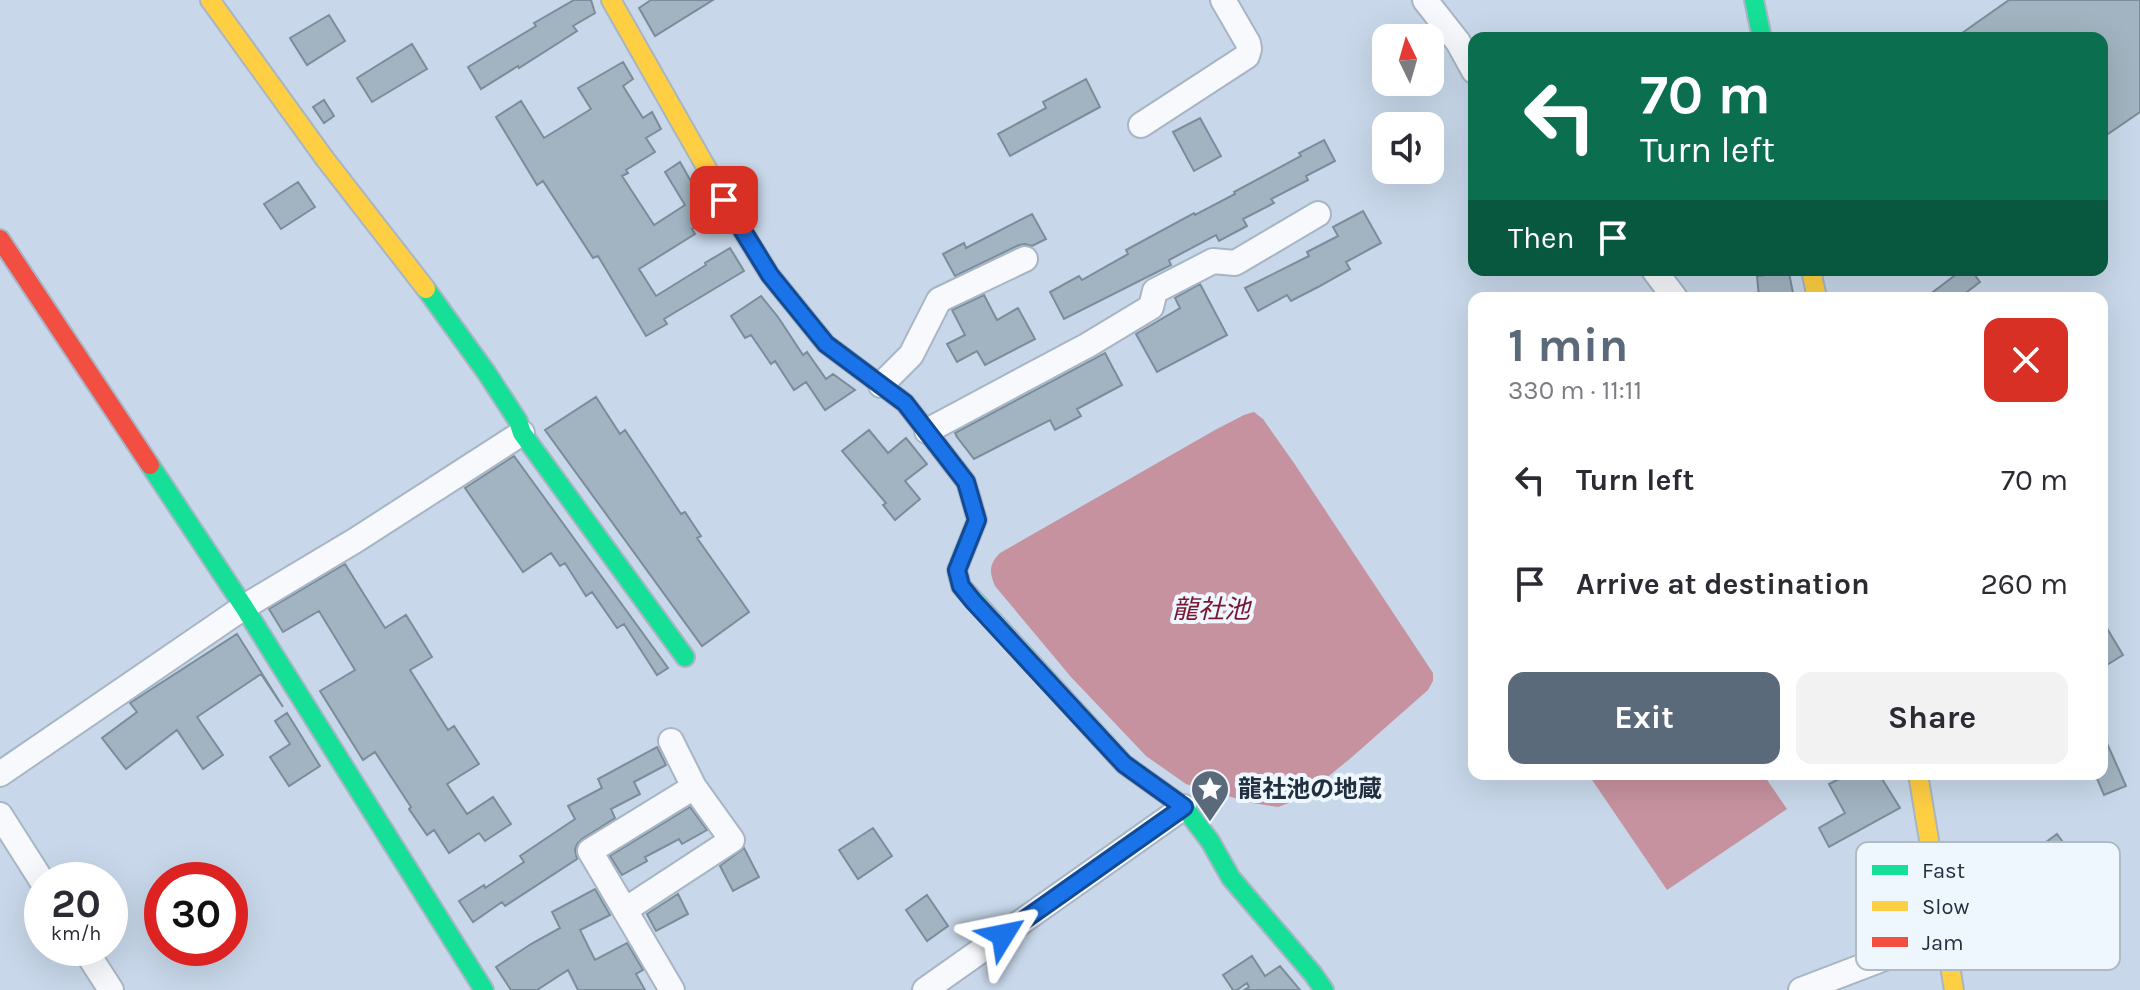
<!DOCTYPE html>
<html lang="en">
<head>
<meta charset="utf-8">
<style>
	body { margin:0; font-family:Karla,"Noto Sans JP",sans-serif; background:#f2f2f3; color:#2b2b33; height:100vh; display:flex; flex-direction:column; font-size:30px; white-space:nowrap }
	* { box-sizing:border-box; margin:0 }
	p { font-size:26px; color:#7c7c81 }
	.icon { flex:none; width:44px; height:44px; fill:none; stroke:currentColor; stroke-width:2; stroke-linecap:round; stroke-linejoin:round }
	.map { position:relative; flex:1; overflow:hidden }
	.drawer { position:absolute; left:1468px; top:292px; width:640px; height:488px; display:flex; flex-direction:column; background:#fff; border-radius:16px; box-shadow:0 8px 32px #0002 }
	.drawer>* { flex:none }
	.banner { position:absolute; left:1468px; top:32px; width:640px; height:244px; border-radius:16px; box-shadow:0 8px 32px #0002; background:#0b6e4f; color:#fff; overflow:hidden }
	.needle { width:52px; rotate:355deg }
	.buttons { position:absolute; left:1372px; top:24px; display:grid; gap:16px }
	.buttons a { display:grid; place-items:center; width:72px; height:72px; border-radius:16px; background:#fff; box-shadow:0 8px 32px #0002; font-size:40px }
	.speed { position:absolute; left:24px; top:862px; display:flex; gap:16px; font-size:40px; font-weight:700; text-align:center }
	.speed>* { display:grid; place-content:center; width:104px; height:104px; border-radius:50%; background:#fff; box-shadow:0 8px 32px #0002; line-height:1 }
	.speed small { font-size:20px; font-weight:400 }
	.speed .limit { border:12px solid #d22; background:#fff; color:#111 }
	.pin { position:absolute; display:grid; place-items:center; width:68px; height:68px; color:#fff; margin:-34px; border-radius:16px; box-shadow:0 4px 12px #0006 }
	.me { position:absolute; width:88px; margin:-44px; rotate:55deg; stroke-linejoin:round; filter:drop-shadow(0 0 6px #0008) }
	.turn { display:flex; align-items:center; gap:28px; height:168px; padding:0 40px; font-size:36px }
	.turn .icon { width:104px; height:104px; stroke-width:2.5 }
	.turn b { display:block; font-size:56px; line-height:68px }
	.then { display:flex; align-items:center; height:76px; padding:0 40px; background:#0003; gap:16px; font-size:30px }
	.round { display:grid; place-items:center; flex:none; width:84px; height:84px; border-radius:16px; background:#f2f2f3 }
	.summary { display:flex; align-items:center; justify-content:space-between; height:136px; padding:0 40px }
	h1 { font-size:48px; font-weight:700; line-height:60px; color:#5b6a7b }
	.action { display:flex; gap:16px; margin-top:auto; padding:16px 40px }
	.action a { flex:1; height:92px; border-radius:16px; background:#5b6a7b; color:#fff; font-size:32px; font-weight:700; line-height:92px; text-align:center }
	.action a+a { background:#f2f2f3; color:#2b2b33 }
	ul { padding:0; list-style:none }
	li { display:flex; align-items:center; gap:24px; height:104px; padding:0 40px }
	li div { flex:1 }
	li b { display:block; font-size:30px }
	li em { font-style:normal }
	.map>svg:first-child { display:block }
	.water { fill:#c6929f }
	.building { fill:#a2b4c1; stroke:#7b8d9a; stroke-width:2 }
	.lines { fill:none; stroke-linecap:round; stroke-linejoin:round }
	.street-casing { stroke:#a7b5c5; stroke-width:28 }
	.fast-casing { stroke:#a7b5c5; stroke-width:22 }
	.slow-casing { stroke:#a7b5c5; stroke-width:22 }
	.jam-casing { stroke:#a7b5c5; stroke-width:22 }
	.street { stroke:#f7f9fc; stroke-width:24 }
	.fast { stroke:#16e098; stroke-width:18 }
	.slow { stroke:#ffcf43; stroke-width:18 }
	.jam { stroke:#f24e42; stroke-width:18 }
	.route-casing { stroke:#114b97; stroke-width:20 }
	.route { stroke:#1a73e8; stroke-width:14 }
	.labels { text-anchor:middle; stroke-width:8; stroke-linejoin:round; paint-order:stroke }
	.poi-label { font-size:24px; font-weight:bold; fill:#212f3f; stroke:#eef6fe; text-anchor:start }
	.water-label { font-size:26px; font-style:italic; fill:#791630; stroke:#eef6fe }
	.key { fill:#eef6fe; stroke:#b0bac5; stroke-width:2 }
	.key-label { font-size:22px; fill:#212f3f }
</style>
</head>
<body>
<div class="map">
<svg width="2140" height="990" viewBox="0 0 2140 990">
	<rect width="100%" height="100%" fill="#c8d8ea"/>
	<path class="water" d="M1254 412 1263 419 1294 463 1433 673V681L1428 690 1352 757 1302 798 1278 807 1252 803 1186 784 1146 756 1071 677 995 586C989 572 989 564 1000 553L1215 430 1244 415Z
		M1588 774H1763L1787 809 1667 890Z"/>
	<path class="building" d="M574 0H591L595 13 573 26 577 31 519 68 518 66 481 89 468 67 536 26 534 23Z
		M651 0H713L655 36 639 8Z
		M2009 0H2140V112L2102 138V38H1955Z
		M329 15 345 41 307 65 290 38Z
		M412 44 427 69 372 102 357 78Z
		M623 62 633 79 623 86 643 118 652 112 661 129 646 138 655 152 626 170 628 173 622 176 654 225 685 205 665 172 680 162 711 217 692 229 695 234 639 269 656 296 706 265 705 263 730 248 744 271 664 319 667 324 646 336 598 256 593 258 543 181 537 185 496 117 521 101 544 138 591 109 578 88Z
		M1086 79 1100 107 1010 156 998 134 1046 108 1043 102Z
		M324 100 334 116 324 123 313 107Z
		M1200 118 1221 156 1194 171 1173 132Z
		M1324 140 1335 161 1306 176 1308 180 1271 199 1274 203 1243 219 1247 226 1219 241 1216 235 1169 260 1171 265 1064 319 1050 292 1079 276 1082 280 1128 254 1126 250 1194 213 1195 215 1235 194 1234 192 1301 156 1299 153Z
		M298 182 315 207 281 229 264 204Z
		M1363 211 1381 243 1346 262 1350 269 1318 287 1291 301 1287 295 1258 311 1245 288 1309 256 1307 252 1338 236 1333 227Z
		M1032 214 1046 239 1032 246 1025 244 1019 245 955 276 943 254 964 243 966 248Z
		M1962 270H1971L1980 282 1959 298H1925Z
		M1789 273 1794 298H1759L1757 276Z
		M1200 284 1227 335 1157 372 1136 334 1180 308 1175 298Z
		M984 295 997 320 1018 308 1035 339 985 365 977 351 957 362 947 344 965 335 952 310Z
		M761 296 778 317 803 355 807 352 826 379 833 374 855 390 825 410 806 382 794 390 775 361 771 364 751 335 745 338 731 316Z
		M1105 353 1122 385 1077 409 1081 416 1055 430 1050 420 974 459 957 437 955 433Z
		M596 397 620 434 625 430 681 514 685 512 701 536 697 538 749 612 702 646 545 430Z
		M869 430 888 453 906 438 927 464 905 481 920 499 895 520 883 505 886 503 842 451Z
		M514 456 668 668 657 675 624 624 617 628 592 592 586 596 565 563 560 566 551 553 523 572 465 488Z
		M345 564 385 628 406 615 432 657 410 670 448 730 454 726 479 764 447 784 467 814 493 797 511 824 485 841 479 833 449 853 434 830 427 835 409 809 411 807 375 752 363 760 320 691 355 670 319 611 283 632 269 609Z
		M2102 620 2123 655 2102 668Z
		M237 634 283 707 261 674 197 717 223 755 203 769 177 730 126 769 102 738 137 712 130 703Z
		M287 713 320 766 289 786 270 757 290 744 275 721Z
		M2102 732 2126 786 2104 795 2095 774H2102Z
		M657 747 666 765 634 782 640 794 611 809 615 818 582 839 577 844 575 850 577 859 505 906 502 902 473 922 459 901 484 885 485 888 524 862 520 856 575 819 568 806 602 788 598 779Z
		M1849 774H1879L1900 808 1829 847 1819 828 1845 813 1829 784Z
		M690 807 707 830 682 844 679 839 645 857 647 861 622 875 610 856Z
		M873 828 892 856 858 879 839 850Z
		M2057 834 2068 849 2061 854 2077 875 2049 896 2034 875 2021 884 2010 869Z
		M744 848 759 877 733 891 720 866Z
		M595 889 610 915 580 930 595 960 627 943 643 970 636 974 645 990H578L568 970 537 990H511L496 967 531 944 560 928 552 912Z
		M678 894 688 914 656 931 647 914Z
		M927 895 948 926 927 941 906 910Z
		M1252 956 1265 976 1280 966 1300 990H1244L1249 987 1247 983 1237 990H1233L1223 975Z"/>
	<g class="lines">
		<defs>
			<path id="street" d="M1425 0 1458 42 1474 71
				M1141 125 1247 56 1249 49 1248 43 1223 0
				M1654 270 1675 298
				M881 385 911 355 939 300 1025 259
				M927 431 1088 345 1151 307 1155 291 1213 261 1235 263 1318 214
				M671 741 694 787
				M0 774 244 607 356 540 522 433
				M0 815 42 881
				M625 910 732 840 694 787 590 851 672 990
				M84 948 111 990
				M925 990 1184 807
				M1801 990 1945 935"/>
			<path id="fast" d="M1754 0 1762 38
				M426 289 486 372 518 421 522 433 685 657
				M150 465 244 607 484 990
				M971 499 977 520 957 570 961 586 1124 764 1184 807 1210 841 1231 878 1313 974 1324 990"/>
			<path id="slow" d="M210 0 325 159 426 289
				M611 0 739 225 770 275 826 344 905 403 966 482 971 499
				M1811 270 1817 298
				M1918 774 1954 990"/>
			<path id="jam" d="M0 239 150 465"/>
		</defs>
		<use href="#street" class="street-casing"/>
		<use href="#fast" class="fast-casing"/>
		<use href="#slow" class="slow-casing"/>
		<use href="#jam" class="jam-casing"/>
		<use href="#street" class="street"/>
		<use href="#fast" class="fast"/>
		<use href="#slow" class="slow"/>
		<use href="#jam" class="jam"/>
	</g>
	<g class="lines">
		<defs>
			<path id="route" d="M724 200 770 275 826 344 905 403 966 482 977 520 957 570 961 586 973 601 1124 764 1184 807 1003 935"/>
		</defs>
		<use href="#route" class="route-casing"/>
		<use href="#route" class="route"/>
	</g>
	<defs>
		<symbol id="sight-pin" viewBox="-11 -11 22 30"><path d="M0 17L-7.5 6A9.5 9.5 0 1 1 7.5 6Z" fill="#5b6a7b" stroke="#eef6fe"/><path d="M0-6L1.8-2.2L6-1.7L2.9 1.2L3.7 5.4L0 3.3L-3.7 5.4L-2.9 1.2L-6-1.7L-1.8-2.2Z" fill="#fff"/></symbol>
	</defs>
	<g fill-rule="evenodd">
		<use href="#sight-pin" x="1188" y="767" width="44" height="60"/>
	</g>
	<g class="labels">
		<g class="poi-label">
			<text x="1238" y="797">龍社池の地蔵</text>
		</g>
		<g class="water-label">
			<text x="1211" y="618">龍社池</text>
		</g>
	</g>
	<rect x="1856" y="842" width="264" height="128" rx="12" class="key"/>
	<rect x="1872" y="865" width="36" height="10" fill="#16e098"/>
	<rect x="1872" y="901" width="36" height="10" fill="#ffcf43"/>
	<rect x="1872" y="937" width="36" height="10" fill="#f24e42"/>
	<g class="key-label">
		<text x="1922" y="878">Fast</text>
		<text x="1922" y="914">Slow</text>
		<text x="1922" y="950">Jam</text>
	</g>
</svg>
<div class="buttons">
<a><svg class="needle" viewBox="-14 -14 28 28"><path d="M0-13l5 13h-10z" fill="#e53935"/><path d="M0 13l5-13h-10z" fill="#7c7c81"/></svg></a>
<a><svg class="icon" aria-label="sound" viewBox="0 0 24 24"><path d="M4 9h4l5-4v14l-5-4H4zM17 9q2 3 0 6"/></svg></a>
</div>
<div class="speed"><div>20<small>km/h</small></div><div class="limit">30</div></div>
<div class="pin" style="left:724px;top:200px;background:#d93025"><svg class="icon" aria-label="arrive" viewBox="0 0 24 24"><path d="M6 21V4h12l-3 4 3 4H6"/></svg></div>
<svg class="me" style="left:1003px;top:935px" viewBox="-20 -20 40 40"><path d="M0-17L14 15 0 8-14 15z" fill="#1a73e8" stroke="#fff" stroke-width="4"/></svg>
<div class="banner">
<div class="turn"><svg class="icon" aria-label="left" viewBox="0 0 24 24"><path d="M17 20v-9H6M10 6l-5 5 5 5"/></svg><div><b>70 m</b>Turn left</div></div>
<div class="then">Then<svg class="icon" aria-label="arrive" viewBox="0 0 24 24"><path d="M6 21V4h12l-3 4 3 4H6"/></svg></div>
</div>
<section class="drawer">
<div class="summary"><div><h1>1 min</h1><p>330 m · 11:11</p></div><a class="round" style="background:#d93025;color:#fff"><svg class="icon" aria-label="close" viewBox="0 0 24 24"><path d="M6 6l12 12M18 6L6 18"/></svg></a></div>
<ul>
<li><svg class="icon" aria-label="left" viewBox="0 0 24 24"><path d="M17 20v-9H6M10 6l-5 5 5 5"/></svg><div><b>Turn left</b></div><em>70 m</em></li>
<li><svg class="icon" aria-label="arrive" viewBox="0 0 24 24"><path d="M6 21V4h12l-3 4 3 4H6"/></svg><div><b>Arrive at destination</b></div><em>260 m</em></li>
</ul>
<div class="action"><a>Exit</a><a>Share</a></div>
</section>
</div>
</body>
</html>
